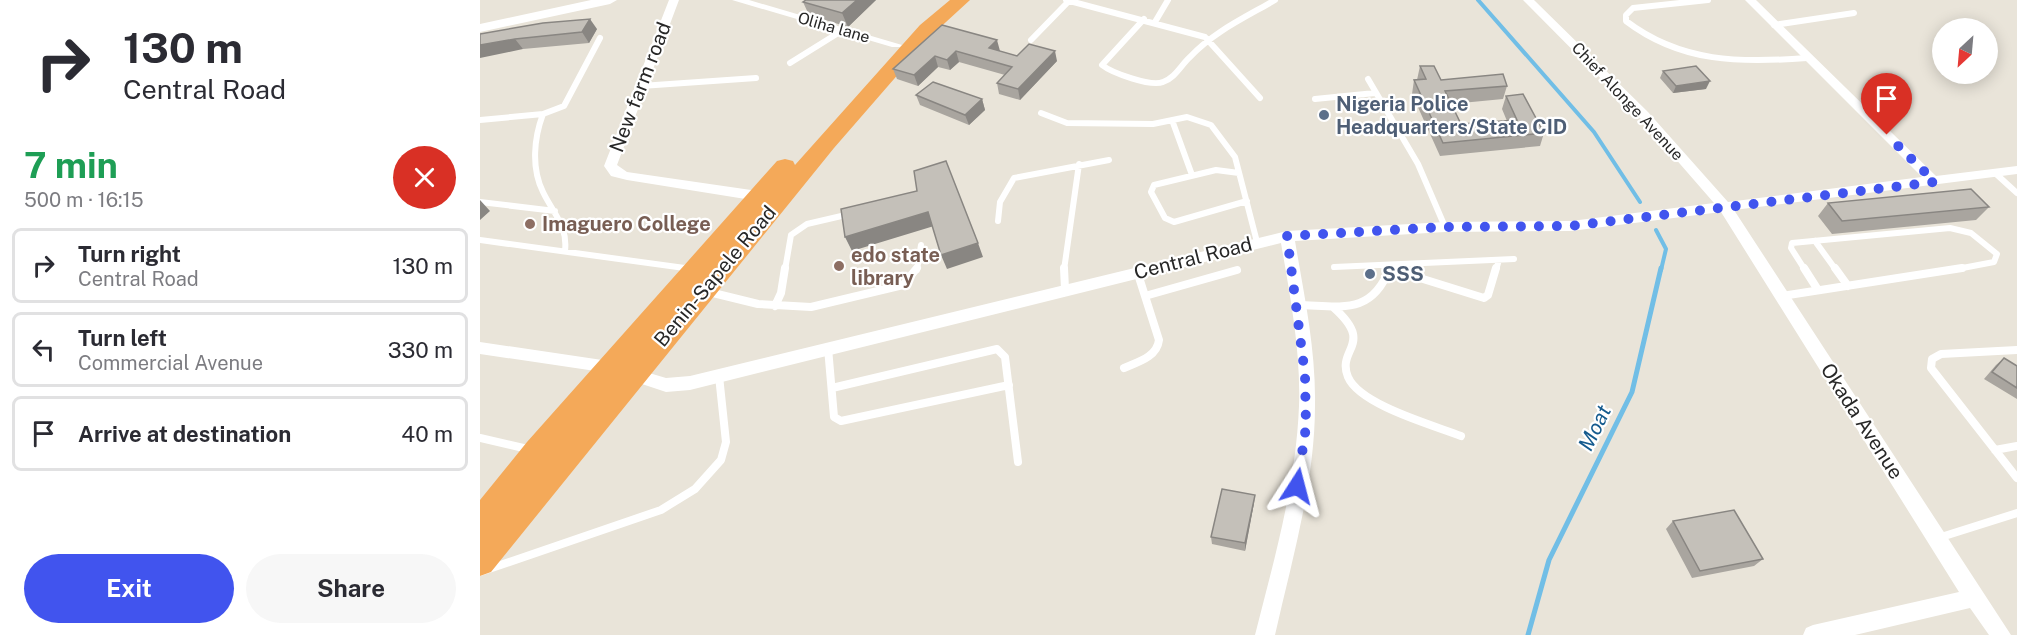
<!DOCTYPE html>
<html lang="en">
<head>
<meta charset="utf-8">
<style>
	body { margin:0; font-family:"Public Sans",sans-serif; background:#f7f7f7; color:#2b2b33; height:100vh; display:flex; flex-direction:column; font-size:22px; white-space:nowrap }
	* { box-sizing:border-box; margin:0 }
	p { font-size:20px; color:#7c7c81 }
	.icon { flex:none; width:33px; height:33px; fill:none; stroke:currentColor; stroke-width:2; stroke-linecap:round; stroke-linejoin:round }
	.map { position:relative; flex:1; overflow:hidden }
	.panel { display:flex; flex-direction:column; background:#fff; width:480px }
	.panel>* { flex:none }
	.hud { background:#fff; color:#2b2b33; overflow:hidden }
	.needle { width:39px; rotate:206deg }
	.tools { position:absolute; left:1452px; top:18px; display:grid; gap:12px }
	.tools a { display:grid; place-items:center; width:66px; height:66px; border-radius:50%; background:#fff; box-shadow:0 3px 15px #0003; font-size:30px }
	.pin { position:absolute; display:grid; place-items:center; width:51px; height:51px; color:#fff; margin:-62px -26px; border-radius:50% 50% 50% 0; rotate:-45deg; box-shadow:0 0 6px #0007 }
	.pin .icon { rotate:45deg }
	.me { position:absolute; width:66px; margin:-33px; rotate:9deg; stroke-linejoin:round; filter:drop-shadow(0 0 4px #0008) }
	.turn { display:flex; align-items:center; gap:21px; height:126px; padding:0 24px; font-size:27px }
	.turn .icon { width:78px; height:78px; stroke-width:2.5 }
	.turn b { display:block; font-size:42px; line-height:51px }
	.round { display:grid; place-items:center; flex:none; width:63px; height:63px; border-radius:32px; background:#f7f7f7 }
	.head { display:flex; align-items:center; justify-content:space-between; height:102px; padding:0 24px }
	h1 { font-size:36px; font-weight:700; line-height:45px; color:#1e9e55 }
	.primary-button { display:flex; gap:12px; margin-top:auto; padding:12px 24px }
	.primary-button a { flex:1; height:69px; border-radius:36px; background:#4154ee; color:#fff; font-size:24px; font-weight:700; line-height:69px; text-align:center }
	.primary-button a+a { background:#f7f7f7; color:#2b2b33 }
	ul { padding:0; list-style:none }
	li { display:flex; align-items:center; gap:18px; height:75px; margin:0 12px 9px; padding:0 12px; border:3px solid #e1e1e2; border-radius:9px }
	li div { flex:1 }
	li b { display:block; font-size:22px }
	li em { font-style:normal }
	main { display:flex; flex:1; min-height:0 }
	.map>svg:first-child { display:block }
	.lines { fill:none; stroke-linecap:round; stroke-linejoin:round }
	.stream-far1 { stroke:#71bee6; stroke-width:4 }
	.stream { stroke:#71bee6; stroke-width:5 }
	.lane-far1 { stroke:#fff; stroke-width:6 }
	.lane { stroke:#fff; stroke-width:8 }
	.street { fill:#fff; fill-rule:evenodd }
	.secondary { fill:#fff; fill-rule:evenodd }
	.highway { fill:#f4a959; fill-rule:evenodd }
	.wall { fill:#a9a59f }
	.shaded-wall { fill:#898682 }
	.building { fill:#c4c0b9; stroke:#898682; stroke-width:1.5 }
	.route { stroke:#4154ee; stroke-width:10; stroke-dasharray:0 18 }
	.service-dot { fill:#5c6f8a; stroke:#fff; stroke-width:2 }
	.education-dot { fill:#8d6e63; stroke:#fff; stroke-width:2 }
	.labels { text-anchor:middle; stroke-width:4.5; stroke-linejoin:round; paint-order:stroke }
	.far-street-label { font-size:16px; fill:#272727; stroke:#fff }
	.street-label { font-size:20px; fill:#272727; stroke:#fff }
	.service-label { font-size:20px; font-weight:bold; fill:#4e5e75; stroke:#fff; text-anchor:start }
	.education-label { font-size:20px; font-weight:bold; fill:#785e54; stroke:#fff; text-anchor:start }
	.water-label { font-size:21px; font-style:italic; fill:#155b8e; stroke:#fff }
</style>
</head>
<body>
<main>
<section class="panel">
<div class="hud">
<div class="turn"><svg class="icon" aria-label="right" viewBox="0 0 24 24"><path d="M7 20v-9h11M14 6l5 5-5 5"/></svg><div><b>130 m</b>Central Road</div></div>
</div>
<div class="head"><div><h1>7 min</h1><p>500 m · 16:15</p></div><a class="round" style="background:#d93025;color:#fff"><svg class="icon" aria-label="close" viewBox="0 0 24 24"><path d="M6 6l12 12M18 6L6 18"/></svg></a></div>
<ul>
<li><svg class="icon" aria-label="right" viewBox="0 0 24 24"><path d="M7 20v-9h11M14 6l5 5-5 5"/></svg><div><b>Turn right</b><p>Central Road</p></div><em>130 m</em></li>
<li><svg class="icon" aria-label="left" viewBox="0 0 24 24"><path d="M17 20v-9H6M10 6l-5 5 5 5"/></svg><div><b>Turn left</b><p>Commercial Avenue</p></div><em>330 m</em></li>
<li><svg class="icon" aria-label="arrive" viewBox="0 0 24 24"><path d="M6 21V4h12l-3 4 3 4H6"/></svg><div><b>Arrive at destination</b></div><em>40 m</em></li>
</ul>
<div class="primary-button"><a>Exit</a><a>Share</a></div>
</section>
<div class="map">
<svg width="1537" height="635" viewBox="0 0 1537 635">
	<rect width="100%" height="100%" fill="#e9e4d9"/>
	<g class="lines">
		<path class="stream-far1" d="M998 0 1114 132 1160 202
			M1176 230 1186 249 1181 270"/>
		<path class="stream" d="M1048 635 1069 560 1152 392 1181 268"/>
		<path class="lane-far1" d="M586 0 725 37 780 98
			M1228 0 1153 8 1146 15V21C1201 63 1261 63 1327 58
			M664 19 622 65C632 73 671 87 683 82 695 78 701 65 710 57 733 32 766 17 795 0
			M675 22 688 0
			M1294 25 1374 13
			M551 40 589 1
			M310 63 363 30
			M888 79 938 164 965 227
			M161 86 276 78
			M835 99 895 93
			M561 113 587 123 673 124 707 117 731 125 755 157 777 242
			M63 114C54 138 51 168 63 192 73 213 88 226 85 251
			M0 120 63 114 84 106 120 38
			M692 120 712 175
			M759 173 736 170 674 185 671 192 685 218 694 222 767 201
			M1515 173 1537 193
			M0 202 75 211
			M518 221 520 202 534 178 629 160
			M0 240 212 269
			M1335 241 1356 270
			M854 267 1034 259
			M911 269 914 270
			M305 270 311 235 327 224 370 214
			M437 270 441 245
			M584 270 599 164
			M910 270 911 267
			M1016 270 1019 260
			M1325 270 1311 248 1312 243 1470 228 1491 233 1517 254 1514 262 1472 270"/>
		<path class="lane" d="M207 268 212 269
			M584 268 585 289
			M1324 268 1338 290
			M1355 268 1368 286
			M911 269 1004 298 1008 295 1016 268
			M229 292 278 304 331 307 423 285 437 268
			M665 296 757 270
			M1302 296 1482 268
			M818 305C861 306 891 316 910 268
			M295 306 301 293 305 268
			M853 307C896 345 856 348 868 377 880 405 953 425 981 436
			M348 348 354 417 361 421 529 385
			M1537 350 1461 354 1452 359 1451 368 1537 478
			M644 368C658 362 677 357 679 340L657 271
			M352 388 517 349 525 357 538 462
			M0 438 52 450
			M1515 450 1537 446
			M1458 538 1537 513
			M0 572 181 510 215 489 241 460 246 442 239 376"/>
		<path class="street" d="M189 0H199L137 165 147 172 278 191 285 196 283 199 278 201 147 180 131 176 124 166Z
			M252 0H269L422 45 420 47H412Z
			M1043 0H1054L1168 112 1248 202 1442 177 1265 0H1276L1456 176 1537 166V174L1254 210 1531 635H1509L1490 608 1375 635H1323L1326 628 1333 625 1479 592 1241 212 1091 231 965 232 815 241C824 295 836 349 835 405 835 483 812 559 795 635H775C794 560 816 484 819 406 821 351 810 296 801 243L210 390 186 392 129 373 0 354V342L129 361 186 378 210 376 807 231 965 222 1091 221 1234 203 1160 118Z"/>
		<path class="secondary" d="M111 0H137L130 4 0 32V24Z"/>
		<path class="highway" d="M470 0H490L454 33 354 148 11 572 0 576V500L47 442 297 161 305 159 313 161 315 165 440 25Z"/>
	</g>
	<path class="wall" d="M326 0H396L368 27 329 15 323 2Z
		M462 25 520 51 537 56 577 61 540 100 519 94 517 83 525 75 479 62 470 70 458 67 438 86 417 79 413 69Z
		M117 29 109 43 43 49 0 34Z
		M940 66 961 80 1027 86 1023 99 971 104 981 124 1027 121 1022 109 1026 96 1064 133 1060 146 960 156 932 94 934 80H937Z
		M1183 71 1226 89 1193 93 1180 78Z
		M436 95 502 99 505 110 489 125 440 105Z
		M1348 203 1509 207 1496 220 1352 234 1338 216Z
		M1524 358 1537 366V399L1504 379 1516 365Z
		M774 503 765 551 732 544 731 537Z
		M1193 521 1283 559 1274 566 1212 578 1186 529Z"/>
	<path class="shaded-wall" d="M377 0H396L368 27 362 13Z
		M110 19 117 29 109 43 102 32Z
		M35 39 43 49 0 58V45Z
		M517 40 520 51 512 59 509 48Z
		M476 51 479 62 470 70 467 60Z
		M575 51 577 61 540 100 538 89Z
		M455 56 458 67 438 86 434 75Z
		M1230 81 1226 89 1193 93 1196 86Z
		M502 99 505 110 489 125 485 115Z
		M0 200 10 211 0 220Z
		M448 212 454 226 372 251 365 237Z
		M498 243 503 257 467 269 461 255Z
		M775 495 774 503 765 551V543Z"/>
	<path class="building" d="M326 0H377L362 13 323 2Z
		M110 19 102 32 35 39 0 45V34L63 23Z
		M462 25 517 40 509 48 537 56 549 44 575 51 538 89 517 83 532 67 476 51 467 60 455 56 434 75 413 69Z
		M940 66H954L961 80 1023 74 1027 86 965 91 981 124 1037 120 1026 96 1043 94 1064 133 963 143 934 80 946 79Z
		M1216 66 1230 81 1196 86 1183 71Z
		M453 82 502 99 485 115 436 95Z
		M466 161 498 243 461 255 448 212 365 237 361 209 437 191 434 171Z
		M1491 189 1509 207 1362 221 1348 203Z
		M1524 358 1537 366V388L1512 372Z
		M742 489 775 495 765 543 731 537Z
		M1254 510 1283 559 1220 571 1193 521Z"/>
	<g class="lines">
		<path class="route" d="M817 486 826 427 825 375 807 236 965 227 1091 226 1455 182 1407 135"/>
	</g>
	<g class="service-dot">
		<circle cx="844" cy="115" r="6"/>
		<circle cx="890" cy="274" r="6"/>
	</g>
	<g class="education-dot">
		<circle cx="50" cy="224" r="6"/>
		<circle cx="359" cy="266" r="6"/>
	</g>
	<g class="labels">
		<g class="far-street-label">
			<text transform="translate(354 27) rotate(16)" y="6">Oliha lane</text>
			<text transform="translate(1148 101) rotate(47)" y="6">Chief Alonge Avenue</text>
		</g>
		<g class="street-label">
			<text transform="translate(160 87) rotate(-69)" y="7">New farm road</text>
			<text transform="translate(713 258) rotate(-14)" y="7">Central Road</text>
			<text transform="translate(235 276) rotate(-50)" y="7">Benin-Sapele Road</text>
			<text transform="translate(1382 421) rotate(57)" y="7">Okada Avenue</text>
		</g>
		<g class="service-label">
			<text x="856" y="111">Nigeria Police<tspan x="856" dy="23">Headquarters/State CID</tspan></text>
			<text x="902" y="281">SSS</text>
		</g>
		<g class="education-label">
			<text x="62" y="231">Imaguero College</text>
			<text x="371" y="262">edo state<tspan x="371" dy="23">library</tspan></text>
		</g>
		<g class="water-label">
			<text transform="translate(1115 428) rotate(-64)" y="7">Moat</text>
		</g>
	</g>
</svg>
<div class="tools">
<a><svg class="needle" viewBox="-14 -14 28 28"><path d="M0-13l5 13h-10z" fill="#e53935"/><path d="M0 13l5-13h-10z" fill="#7c7c81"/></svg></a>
</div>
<div class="pin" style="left:1407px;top:135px;background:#d93025"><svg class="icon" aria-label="arrive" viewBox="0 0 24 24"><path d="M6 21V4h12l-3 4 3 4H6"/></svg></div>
<svg class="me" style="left:817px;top:486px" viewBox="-20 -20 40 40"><path d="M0-17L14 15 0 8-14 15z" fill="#4154ee" stroke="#fff" stroke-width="4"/></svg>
</div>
</main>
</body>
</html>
